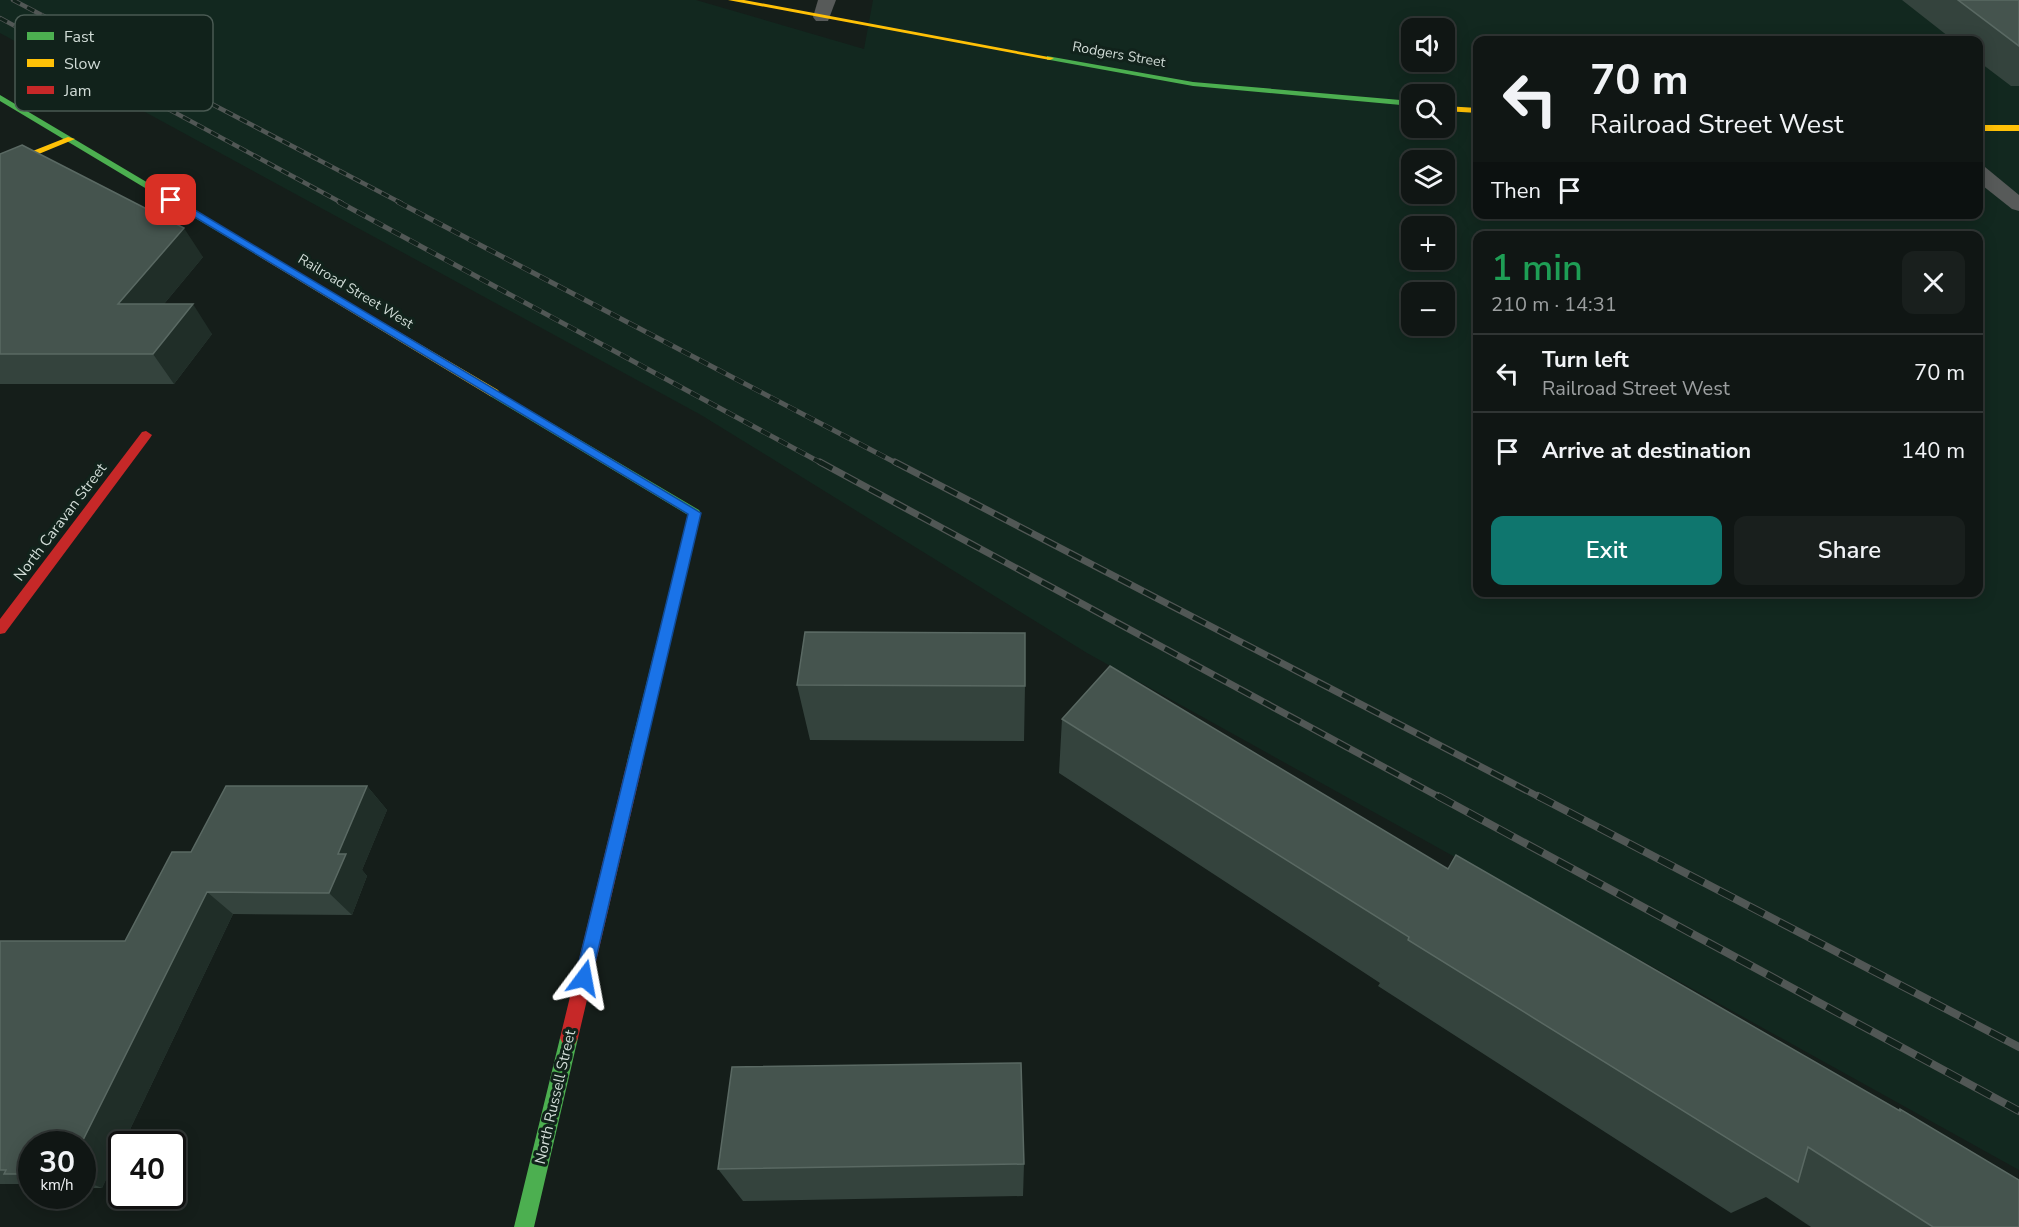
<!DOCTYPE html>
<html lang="en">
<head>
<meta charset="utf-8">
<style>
	body { margin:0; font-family:"Nunito Sans",sans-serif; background:#191f1d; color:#f1f3f6; height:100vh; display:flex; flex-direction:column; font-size:22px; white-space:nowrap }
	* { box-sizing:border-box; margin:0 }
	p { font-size:20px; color:#9c9fa0 }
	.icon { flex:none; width:33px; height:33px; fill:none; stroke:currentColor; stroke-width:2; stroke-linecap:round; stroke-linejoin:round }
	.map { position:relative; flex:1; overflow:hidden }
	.panel { position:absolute; left:1473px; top:231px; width:510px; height:366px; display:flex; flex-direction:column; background:#101614; border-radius:12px; box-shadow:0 3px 15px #0003,0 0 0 2px #303534 }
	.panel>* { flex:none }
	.top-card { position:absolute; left:1473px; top:36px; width:510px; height:183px; border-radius:12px; box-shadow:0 3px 15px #0003,0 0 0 2px #303534; background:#101614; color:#f1f3f6; overflow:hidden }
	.buttons { position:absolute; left:1401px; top:18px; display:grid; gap:12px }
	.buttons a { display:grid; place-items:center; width:54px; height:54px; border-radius:12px; background:#101614; box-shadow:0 3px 15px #0003,0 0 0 2px #303534; font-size:30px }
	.speed { position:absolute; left:18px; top:1131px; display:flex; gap:12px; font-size:30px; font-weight:700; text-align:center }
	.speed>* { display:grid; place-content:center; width:78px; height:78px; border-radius:50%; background:#101614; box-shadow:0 3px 15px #0003,0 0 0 2px #303534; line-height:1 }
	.speed small { font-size:15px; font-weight:400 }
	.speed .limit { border:3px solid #111; border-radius:9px; background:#fff; color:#111 }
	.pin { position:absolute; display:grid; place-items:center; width:51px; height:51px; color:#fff; margin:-26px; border-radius:12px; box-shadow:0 3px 9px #0006 }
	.me { position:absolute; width:66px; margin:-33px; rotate:13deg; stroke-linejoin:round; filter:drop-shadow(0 0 4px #0008) }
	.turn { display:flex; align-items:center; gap:21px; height:126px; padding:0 18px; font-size:27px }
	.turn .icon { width:78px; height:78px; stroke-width:2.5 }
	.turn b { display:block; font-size:42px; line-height:51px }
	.then { display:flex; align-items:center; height:57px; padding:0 18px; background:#0003; gap:12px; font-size:22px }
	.round { display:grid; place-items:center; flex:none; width:63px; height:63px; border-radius:12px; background:#191f1d }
	.summary { display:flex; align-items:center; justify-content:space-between; height:102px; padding:0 18px }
	h1 { font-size:36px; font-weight:600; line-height:45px; color:#1e9e55 }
	.action { display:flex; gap:12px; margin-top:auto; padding:12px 18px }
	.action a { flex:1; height:69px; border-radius:12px; background:#0f766e; color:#fff; font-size:24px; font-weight:600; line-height:69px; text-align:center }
	.action a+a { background:#191f1d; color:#f1f3f6 }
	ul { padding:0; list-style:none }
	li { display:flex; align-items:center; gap:18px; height:78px; padding:0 18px; border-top:2px solid #303534 }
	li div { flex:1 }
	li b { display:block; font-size:22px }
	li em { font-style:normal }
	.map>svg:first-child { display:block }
	.built { fill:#12281f; fill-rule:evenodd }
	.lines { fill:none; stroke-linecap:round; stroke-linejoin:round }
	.lane { fill:#575a59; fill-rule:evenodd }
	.street { fill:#575a59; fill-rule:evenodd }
	.fast { fill:#4caf50; fill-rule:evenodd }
	.slow { fill:#ffc107; fill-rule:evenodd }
	.jam { fill:#c62828; fill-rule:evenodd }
	.rail-far3-casing { stroke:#515755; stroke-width:4.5 }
	.rail-far2-casing { stroke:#515755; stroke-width:5 }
	.rail-far1-casing { stroke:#515755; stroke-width:7 }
	.rail-casing { stroke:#515755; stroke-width:8 }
	.rail-far3 { stroke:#11221b; stroke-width:3; stroke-dasharray:8; stroke-linecap:butt }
	.rail-far2 { stroke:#11221b; stroke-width:4; stroke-dasharray:10; stroke-linecap:butt }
	.rail-far1 { stroke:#11221b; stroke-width:4.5; stroke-dasharray:14; stroke-linecap:butt }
	.rail { stroke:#11221b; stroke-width:6; stroke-dasharray:17; stroke-linecap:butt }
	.wall { fill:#34433d }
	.shaded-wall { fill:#202e28 }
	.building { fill:#45544e; stroke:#5a6963; stroke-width:1.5 }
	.route { fill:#1a73e8; stroke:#114b97; stroke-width:1.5 }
	.labels { text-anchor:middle; stroke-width:6; stroke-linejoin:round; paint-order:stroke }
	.far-street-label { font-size:14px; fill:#d0dbd6; stroke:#11221b }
	.street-label { font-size:15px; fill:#d0dbd6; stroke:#11221b }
	.key { fill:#11221b; stroke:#4a5a53; stroke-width:1.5 }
	.key-label { font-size:16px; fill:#d0dbd6 }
</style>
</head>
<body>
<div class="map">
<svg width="2019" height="1227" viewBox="0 0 2019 1227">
	<rect width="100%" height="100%" fill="#151e1a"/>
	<path class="built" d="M0 0H696L864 49 873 0H2019V1170L1087 653 701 415 0 33ZM1412 28H1444V62H1412ZM1478 40H1978V214H1478ZM1412 94H1444V128H1412ZM1412 160H1444V194H1412ZM1412 226H1444V260H1412ZM1478 236H1978V592H1478ZM1412 292H1444V326H1412Z"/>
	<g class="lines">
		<path class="lane" d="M1978 165 1985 167 2019 195V211L2012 209 1978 182Z"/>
		<path class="street" d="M818 0H836L828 21H816L813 17Z"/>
		<path class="fast" d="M1047 56 1193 82 1412 101V106L1193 86 1050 60H1047Z
			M0 95 266 253 268 255 260 257 0 101Z
			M494 389 699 510 701 513 640 767 635 768 630 767 627 762 688 515 490 396 488 393Z
			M569 1029 575 1032 578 1038 534 1227H514L560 1038 563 1032Z"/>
		<path class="slow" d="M728 0H744L1054 58 1050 60Z
			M1444 106 1478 108V113L1444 111Z
			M1978 125H2019V131H1978Z
			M68 137 75 139 0 170V164Z
			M263 252 498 390 500 393 494 397 490 396 260 257 258 255Z"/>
		<path class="jam" d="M146 431 152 435 150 438 5 633 0 634V619L142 432Z
			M635 756 640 757 643 762 578 1038 575 1044 569 1047 563 1044 560 1038 627 762 630 757Z"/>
		<defs>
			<path id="rail-far3" d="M13 0 401 203
				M0 18 342 203"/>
			<path id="rail-far2" d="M339 202 823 464
				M398 202 898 464"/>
			<path id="rail-far1" d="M820 462 1441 798
				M895 462 1541 798"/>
			<path id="rail" d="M1438 796 2019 1111
				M1538 796 2019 1047"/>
		</defs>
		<use href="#rail-far3" class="rail-far3-casing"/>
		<use href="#rail-far2" class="rail-far2-casing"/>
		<use href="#rail-far1" class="rail-far1-casing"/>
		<use href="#rail" class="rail-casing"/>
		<use href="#rail-far3" class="rail-far3"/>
		<use href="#rail-far2" class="rail-far2"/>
		<use href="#rail-far1" class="rail-far1"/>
		<use href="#rail" class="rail"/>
	</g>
	<path class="wall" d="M1902 0H2019V86H2011L1978 61V40H1953Z
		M0 154 203 257 164 304 212 334 174 384H0Z
		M797 685 1025 686 1024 741 810 740Z
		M1062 719 1448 868 1456 855 1898 1110 1900 1109 2019 1227H1811L1766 1197 1731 1213 1378 986 1380 983 1059 773Z
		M367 786 387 810 362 870 367 876 352 915 233 914 123 1144H122L102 1188H82V1144H32V1184H0V941H125L191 852Z
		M1024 1164 1023 1196 743 1201 718 1169Z"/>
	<path class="shaded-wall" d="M184 228 203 257 139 334 118 304Z
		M193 304 212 334 174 384 153 354Z
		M367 786 387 810 362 870 367 876 352 915 329 893 338 854Z
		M207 892 233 914 123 1144H122V1148L102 1188 82 1180V1144H81Z"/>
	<path class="building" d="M1958 0H2019V46Z
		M22 145 184 228 118 304H193L153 354H0V154Z
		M805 632 1025 633V686L797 685Z
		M1110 666 1448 869 1456 855 1900 1111V1109L2019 1180V1227H1933L1808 1147 1798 1182 1408 940 1409 937 1062 719Z
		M226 786H367L338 854H346L329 893 207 892 81 1144H32V1174H4L6 1170H0V941H125L172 852H191Z
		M1021 1063 1024 1164 718 1169 732 1067Z"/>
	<path class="route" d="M168 198H175L701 513 590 984 584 987 577 984 575 978 688 514 168 201Z"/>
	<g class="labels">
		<g class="far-street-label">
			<text transform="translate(1119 54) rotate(10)" y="5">Rodgers Street</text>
			<text transform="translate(356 291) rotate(31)" y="5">Railroad Street West</text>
		</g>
		<g class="street-label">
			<text transform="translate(60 522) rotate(-53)" y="5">North Caravan Street</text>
			<text transform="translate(555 1097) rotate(-77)" y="5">North Russell Street</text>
		</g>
	</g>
	<rect x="15" y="15" width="198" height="96" rx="9" class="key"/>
	<rect x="27" y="32" width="27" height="8" fill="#4caf50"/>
	<rect x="27" y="59" width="27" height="8" fill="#ffc107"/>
	<rect x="27" y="86" width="27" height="8" fill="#c62828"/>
	<g class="key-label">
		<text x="64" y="42">Fast</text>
		<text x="64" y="69">Slow</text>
		<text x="64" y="96">Jam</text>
	</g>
</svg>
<div class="buttons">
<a><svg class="icon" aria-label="sound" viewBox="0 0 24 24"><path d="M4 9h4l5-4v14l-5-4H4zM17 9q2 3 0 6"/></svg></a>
<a><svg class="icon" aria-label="search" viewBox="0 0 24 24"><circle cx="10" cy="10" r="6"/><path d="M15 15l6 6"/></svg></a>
<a><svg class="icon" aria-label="layers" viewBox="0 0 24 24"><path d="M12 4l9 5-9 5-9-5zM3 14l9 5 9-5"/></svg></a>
<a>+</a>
<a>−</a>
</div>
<div class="speed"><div>30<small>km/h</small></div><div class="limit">40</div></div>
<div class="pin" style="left:171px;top:200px;background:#d93025"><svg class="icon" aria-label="arrive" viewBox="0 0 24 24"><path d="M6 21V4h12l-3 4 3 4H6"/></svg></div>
<svg class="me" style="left:584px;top:978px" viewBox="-20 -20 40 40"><path d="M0-17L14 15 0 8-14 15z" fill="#1a73e8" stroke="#fff" stroke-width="4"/></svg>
<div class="top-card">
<div class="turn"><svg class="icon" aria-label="left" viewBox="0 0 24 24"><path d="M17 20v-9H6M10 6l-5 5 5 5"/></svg><div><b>70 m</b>Railroad Street West</div></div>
<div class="then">Then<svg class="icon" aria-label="arrive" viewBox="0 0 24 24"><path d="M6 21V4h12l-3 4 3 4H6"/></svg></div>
</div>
<section class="panel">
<div class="summary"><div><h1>1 min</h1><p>210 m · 14:31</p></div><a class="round"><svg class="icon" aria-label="close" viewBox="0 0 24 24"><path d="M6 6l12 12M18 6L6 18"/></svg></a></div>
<ul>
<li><svg class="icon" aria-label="left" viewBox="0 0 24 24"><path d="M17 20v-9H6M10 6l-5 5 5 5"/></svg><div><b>Turn left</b><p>Railroad Street West</p></div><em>70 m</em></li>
<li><svg class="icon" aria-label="arrive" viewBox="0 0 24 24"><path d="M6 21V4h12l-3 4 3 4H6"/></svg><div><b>Arrive at destination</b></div><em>140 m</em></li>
</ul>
<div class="action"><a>Exit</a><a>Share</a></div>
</section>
</div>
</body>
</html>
